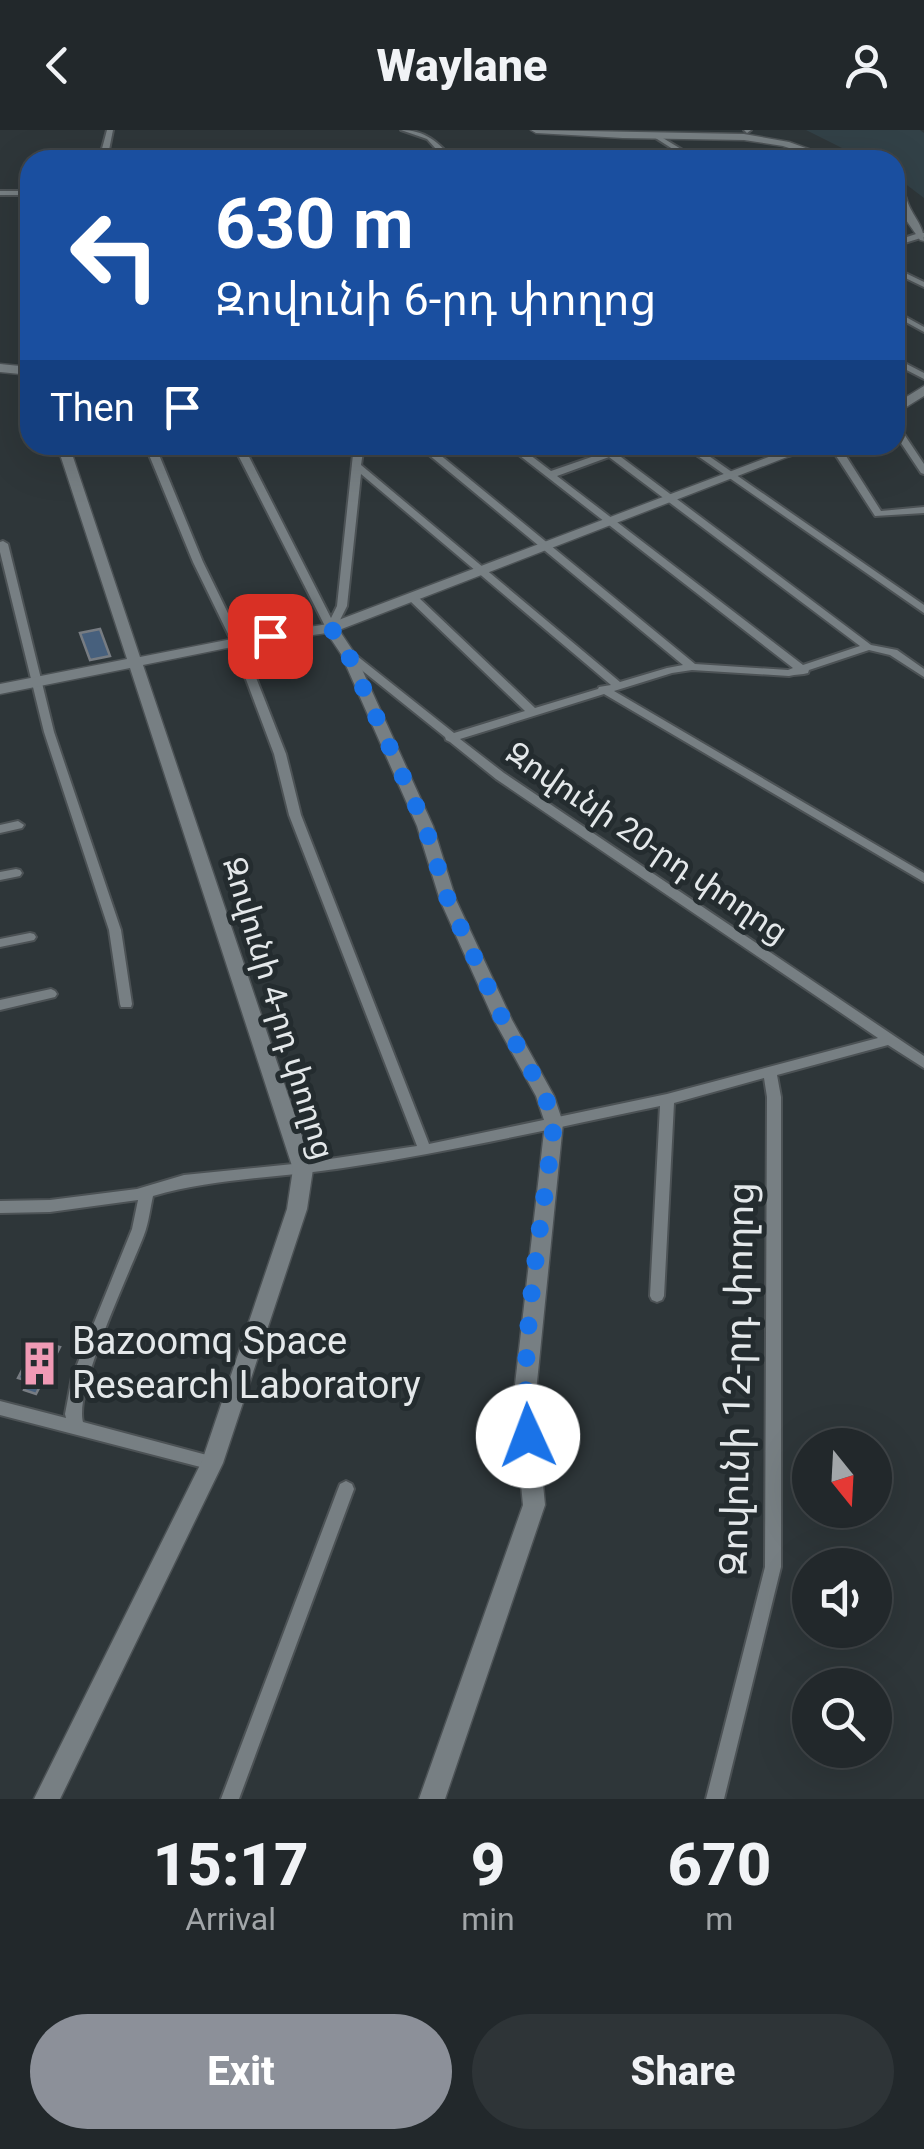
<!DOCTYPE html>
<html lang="en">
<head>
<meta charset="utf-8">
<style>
	body { margin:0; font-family:Roboto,"Noto Sans Armenian",sans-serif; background:#2e3437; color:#f1f3f6; height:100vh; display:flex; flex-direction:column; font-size:38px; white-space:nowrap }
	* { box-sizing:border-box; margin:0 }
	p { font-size:32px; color:#a2a6a9 }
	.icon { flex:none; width:55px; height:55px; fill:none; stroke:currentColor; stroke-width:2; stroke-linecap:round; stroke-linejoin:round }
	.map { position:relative; height:1669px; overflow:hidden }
	.panel { display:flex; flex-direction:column; background:#22282b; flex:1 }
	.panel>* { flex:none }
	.guide { position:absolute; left:20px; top:20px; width:885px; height:305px; border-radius:30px; box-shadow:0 10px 40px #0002,0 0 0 2px #3f4447; background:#1a4fa0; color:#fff; overflow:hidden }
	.needle { width:65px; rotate:162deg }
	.controls { position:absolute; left:792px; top:1298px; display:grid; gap:20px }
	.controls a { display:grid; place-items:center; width:100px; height:100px; border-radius:50%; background:#22282b; box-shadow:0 10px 40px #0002,0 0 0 2px #3f4447; font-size:50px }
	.pin { position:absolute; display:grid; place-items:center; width:85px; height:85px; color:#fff; margin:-42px; border-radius:20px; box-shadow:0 5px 15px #0006 }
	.me { position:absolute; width:110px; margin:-55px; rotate:358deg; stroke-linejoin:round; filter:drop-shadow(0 0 8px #0008) }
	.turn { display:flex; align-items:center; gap:35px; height:210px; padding:0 30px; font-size:45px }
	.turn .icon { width:130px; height:130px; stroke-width:2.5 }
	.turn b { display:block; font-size:70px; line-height:85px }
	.then { display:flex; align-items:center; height:95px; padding:0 30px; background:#0003; gap:20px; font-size:38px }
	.eta { display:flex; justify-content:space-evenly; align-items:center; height:170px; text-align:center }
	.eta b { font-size:60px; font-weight:800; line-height:70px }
	.primary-button { display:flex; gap:20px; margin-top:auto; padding:20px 30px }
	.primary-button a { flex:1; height:115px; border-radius:60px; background:#8c9099; color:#fff; font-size:40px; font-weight:800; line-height:115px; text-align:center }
	.primary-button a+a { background:#2e3437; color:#f1f3f6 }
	header { display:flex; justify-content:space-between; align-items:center; height:130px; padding:0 30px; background:#22282b; font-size:45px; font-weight:800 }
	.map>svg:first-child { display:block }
	.built { fill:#324147 }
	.building { fill:#47607d; stroke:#777c82; stroke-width:2.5 }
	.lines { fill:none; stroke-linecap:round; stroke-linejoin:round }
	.minor-casing { stroke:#4c5255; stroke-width:4 }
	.tertiary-casing { stroke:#4c5255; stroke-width:3 }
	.minor { fill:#777f83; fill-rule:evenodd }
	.tertiary { fill:#777f83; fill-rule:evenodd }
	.route { stroke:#1a73e8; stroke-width:18; stroke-dasharray:0 32.4 }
	.labels { text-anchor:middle; stroke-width:10; stroke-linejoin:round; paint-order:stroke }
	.street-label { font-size:32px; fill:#e4e8ea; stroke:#242c2f }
	.near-poi-label { font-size:38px; fill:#e4e8ea; stroke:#242c2f; text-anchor:start }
	.near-street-label { font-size:38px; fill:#e4e8ea; stroke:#242c2f }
</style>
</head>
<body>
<header><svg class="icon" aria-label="back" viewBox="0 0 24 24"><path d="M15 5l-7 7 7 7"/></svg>Waylane<svg class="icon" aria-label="person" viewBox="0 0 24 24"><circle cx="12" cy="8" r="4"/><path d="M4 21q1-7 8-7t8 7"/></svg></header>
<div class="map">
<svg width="924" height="1669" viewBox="0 0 924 1669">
	<rect width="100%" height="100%" fill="#2e3639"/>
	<path class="built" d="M806 0H920L924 3V68L895 46V30H866Z"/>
	<path class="building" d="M100 499 110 526 90 530 80 503Z
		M37 1211 60 1217 36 1264 24 1260 28 1251 18 1248Z"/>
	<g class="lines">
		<defs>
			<path id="minor" d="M107 0H113L107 30H99Z
				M401 0C425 0 438 12 454 30H446L427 9Z
				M744 0H751L747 3Z
				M654 5H658L699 30H690L654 7Z
				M0 61H30V65H0Z
				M919 103H924V107L895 116V111Z
				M895 138 924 152V157L895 143Z
				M895 181 924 197V202L895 186Z
				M895 228 924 243V249L895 234Z
				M895 294 898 295 924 334V344L921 343 895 304Z
				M145 315H155L203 432 242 512 286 624 301 685 429 1014 667 964 878 908 496 649 450 612 446 610 445 607 344 526V522H352L454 603 525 581 409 470V466H417L535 578 598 559 599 557 611 555 361 344 347 476 335 500H327L233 315H243L331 488 337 476 354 315H364L361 335 620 552 667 538 683 535 417 315H428L695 534 788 540 793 538 506 315H517L551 341 603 323 594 315H605L611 320 625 315H638L617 324 871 515 897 520 924 539V547L890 525 869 520 809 540 808 543C802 545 796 544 789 546L692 540 672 543 614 561 924 743V752L604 564 460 609 504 643 924 926V938L888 915 777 945 781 967V1437L724 1669H706L765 1437 767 967 764 948 674 973 664 1166 662 1170 657 1172 652 1170 650 1166 660 976C555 998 450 1022 343 1038 280 1048 214 1048 153 1066 150 1079 149 1092 144 1105 130 1142 74 1259 83 1292L218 1328 220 1333 218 1338 212 1340 0 1285V1271L66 1288 65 1284 72 1247 132 1099 138 1070 50 1082 0 1083V1071L50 1070 137 1059 184 1045 303 1033 417 1016 289 685 274 624 232 512 193 432ZM609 327 860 516 803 535 557 346Z
				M682 315H693L924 475V483Z
				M772 315H783L796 324 788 326Z
				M829 315H839L881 381 924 377V383L875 386Z
				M3 411 8 414 54 602 121 800 132 874 131 877H121L120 874 109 800 44 602 0 422V412Z
				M18 691 24 695 22 698 0 703V695Z
				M16 739 20 740 22 743 20 746 0 750V742Z
				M30 803 34 804 36 807 34 810 0 817V809Z
				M51 859 55 861 57 864 55 867 0 880V870Z
				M346 1351 352 1354 354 1359 239 1669H221L338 1359 340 1354Z"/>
			<path id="tertiary" d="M531 0 744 4 789 12 839 30H825L783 16 744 10 623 8 536 3Z
				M895 60 906 67C910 84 924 94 924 111L920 110 899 80Z
				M0 234 30 237V245L0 242Z
				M924 256V266L895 284V274Z
				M57 315H69L140 527 237 508 328 494 800 315H818L339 500 355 524 433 696 456 770 512 890 554 966 563 993 535 1272 545 1375 445 1669H419L523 1375 513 1272 545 993 536 966 494 890 440 770 417 696 341 524 327 503 237 516 143 535 313 1039 307 1079 223 1333 60 1669H34L202 1331 287 1079 293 1039 130 538 0 564V554L127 529Z"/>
		</defs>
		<use href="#minor" class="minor-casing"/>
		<use href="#tertiary" class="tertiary-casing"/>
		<use href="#minor" class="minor"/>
		<use href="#tertiary" class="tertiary"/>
	</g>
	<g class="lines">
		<path class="route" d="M270 506 331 498 348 524 425 696 448 770 503 890 545 966 554 993C543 1092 518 1208 528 1306"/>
	</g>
	<defs>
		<symbol id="building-bare" viewBox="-9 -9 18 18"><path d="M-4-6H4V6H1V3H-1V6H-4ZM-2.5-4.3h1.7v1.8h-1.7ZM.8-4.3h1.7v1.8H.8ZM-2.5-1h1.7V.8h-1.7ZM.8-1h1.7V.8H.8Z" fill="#f09ab5" stroke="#242c2f" stroke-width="2.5" paint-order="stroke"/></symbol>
	</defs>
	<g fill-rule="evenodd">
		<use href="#building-bare" x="8" y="1202" width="63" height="63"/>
	</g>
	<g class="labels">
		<g class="street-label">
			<text transform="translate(647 712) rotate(34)" y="11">Զովունի 20-րդ փողոց</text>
			<text transform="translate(279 878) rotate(73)" y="11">Զովունի 4-րդ փողոց</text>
		</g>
		<g class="near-poi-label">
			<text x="72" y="1224">Bazoomq Space<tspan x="72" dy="44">Research Laboratory</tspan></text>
		</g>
		<g class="near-street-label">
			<text transform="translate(737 1249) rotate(-89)" y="13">Զովունի 12-րդ փողոց</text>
		</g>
	</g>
</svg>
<div class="controls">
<a><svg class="needle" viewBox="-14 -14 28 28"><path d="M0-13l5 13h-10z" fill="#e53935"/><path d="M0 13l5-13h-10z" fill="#a2a6a9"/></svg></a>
<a><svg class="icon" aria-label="sound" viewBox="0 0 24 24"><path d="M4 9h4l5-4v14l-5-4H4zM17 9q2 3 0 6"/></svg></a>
<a><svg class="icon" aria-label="search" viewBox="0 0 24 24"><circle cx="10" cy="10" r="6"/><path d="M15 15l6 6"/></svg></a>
</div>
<div class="pin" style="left:270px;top:506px;background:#d93025"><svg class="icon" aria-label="arrive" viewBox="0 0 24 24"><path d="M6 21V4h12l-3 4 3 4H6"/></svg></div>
<svg class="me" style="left:528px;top:1306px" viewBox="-20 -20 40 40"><circle r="19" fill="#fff"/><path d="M0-13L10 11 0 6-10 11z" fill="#1a73e8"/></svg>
<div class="guide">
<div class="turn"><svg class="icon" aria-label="left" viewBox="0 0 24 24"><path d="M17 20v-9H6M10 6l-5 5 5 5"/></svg><div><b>630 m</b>Զովունի 6-րդ փողոց</div></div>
<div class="then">Then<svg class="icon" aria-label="arrive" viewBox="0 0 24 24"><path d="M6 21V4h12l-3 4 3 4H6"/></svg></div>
</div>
</div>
<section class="panel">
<div class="eta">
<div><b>15:17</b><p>Arrival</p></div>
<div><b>9</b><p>min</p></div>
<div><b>670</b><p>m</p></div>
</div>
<div class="primary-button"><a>Exit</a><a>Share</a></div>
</section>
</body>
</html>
